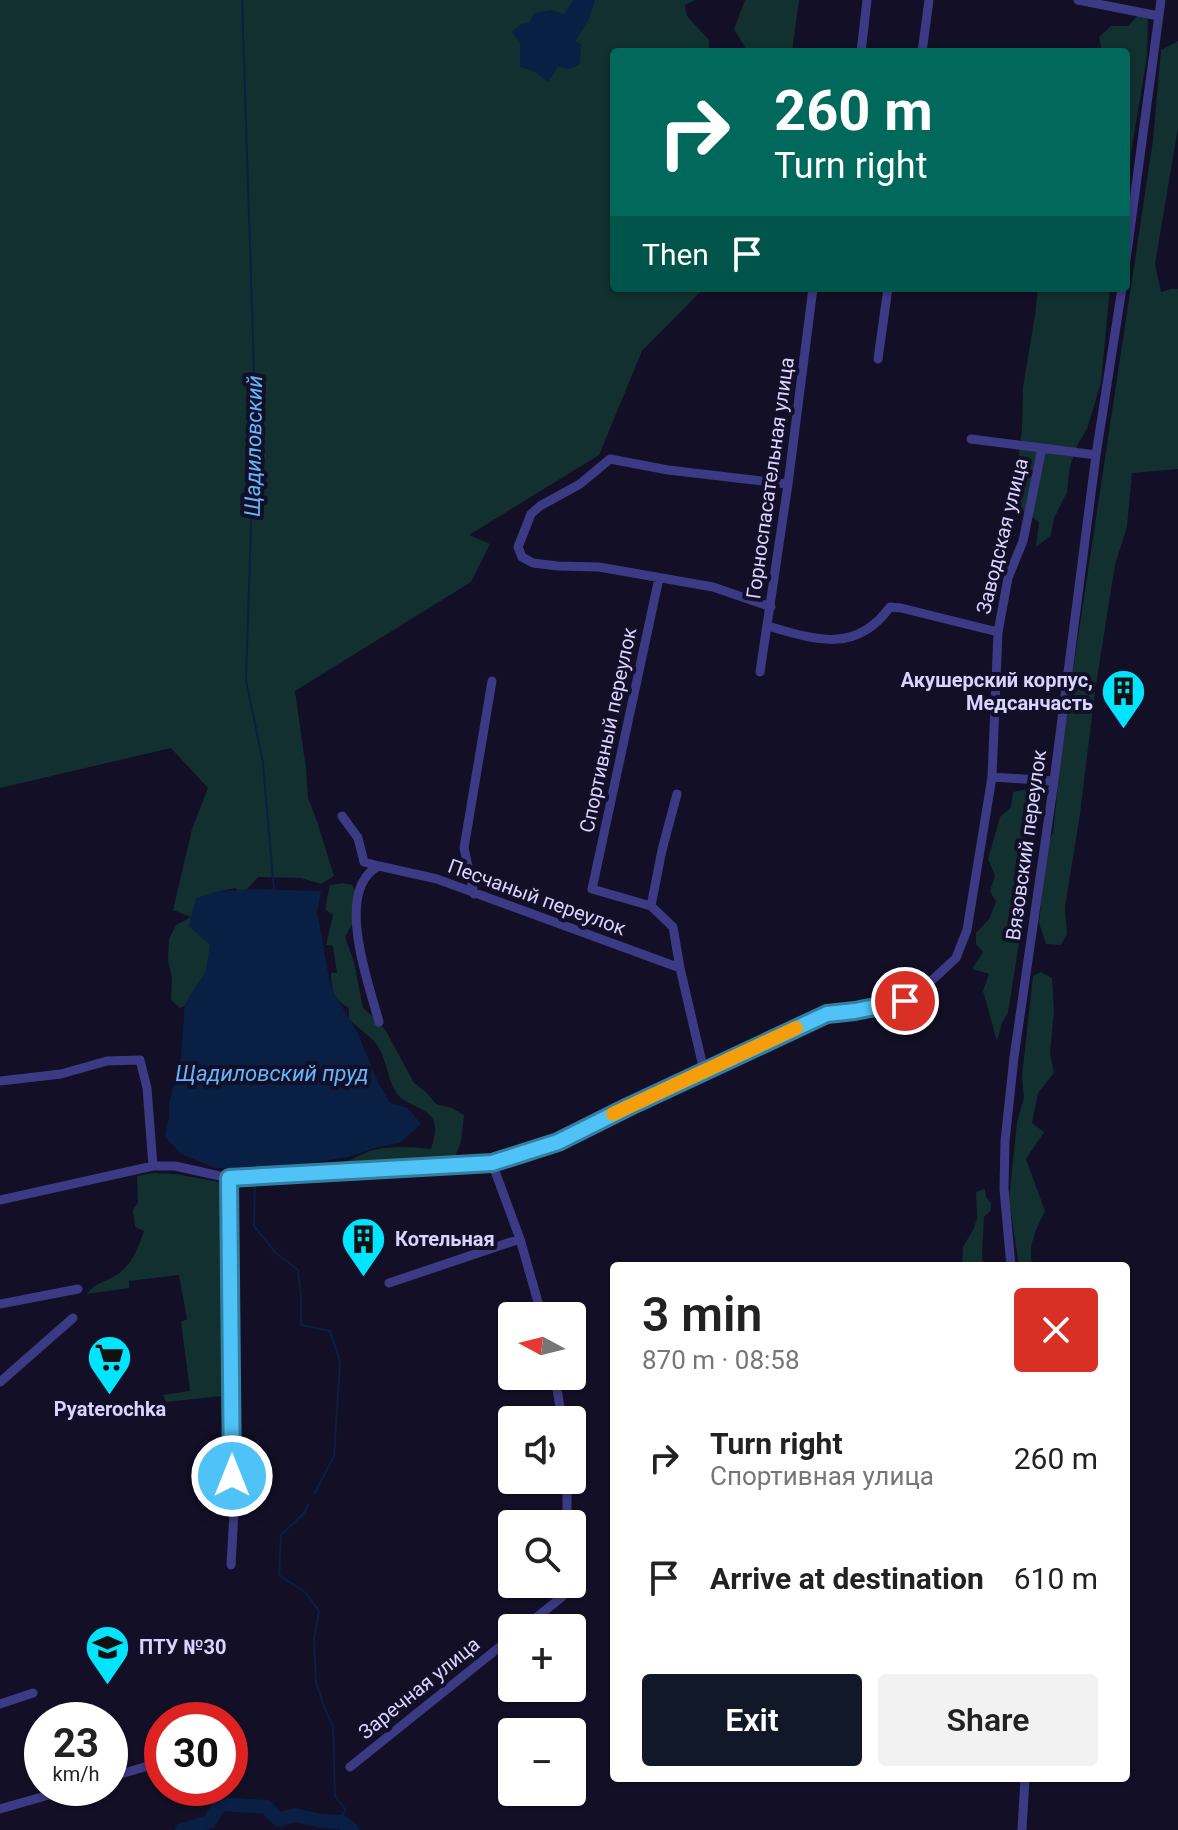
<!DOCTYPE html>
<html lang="en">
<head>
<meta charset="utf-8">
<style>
	body { margin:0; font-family:Roboto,sans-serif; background:#f2f2f2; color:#222; height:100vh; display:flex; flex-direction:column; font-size:30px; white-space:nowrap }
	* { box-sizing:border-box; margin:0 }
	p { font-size:26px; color:#767676 }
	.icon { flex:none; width:44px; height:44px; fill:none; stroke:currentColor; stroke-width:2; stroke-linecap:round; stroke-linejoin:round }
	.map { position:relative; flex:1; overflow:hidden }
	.panel { position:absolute; left:610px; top:1262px; width:520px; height:520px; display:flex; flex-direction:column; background:#fff; border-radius:8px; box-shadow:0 2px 6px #0004 }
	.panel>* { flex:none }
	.guide { position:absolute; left:610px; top:48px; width:520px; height:244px; border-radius:8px; box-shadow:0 2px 6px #0004; background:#00695c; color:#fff; overflow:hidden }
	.needle { width:52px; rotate:277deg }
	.controls { position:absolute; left:498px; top:1302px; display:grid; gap:16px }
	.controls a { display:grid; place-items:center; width:88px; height:88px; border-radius:8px; background:#fff; box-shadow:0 2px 6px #0004; font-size:40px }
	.speed { position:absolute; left:24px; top:1702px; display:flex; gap:16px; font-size:40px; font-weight:700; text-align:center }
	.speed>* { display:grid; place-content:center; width:104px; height:104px; border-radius:50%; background:#fff; box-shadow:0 2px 6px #0004; line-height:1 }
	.speed small { font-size:20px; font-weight:400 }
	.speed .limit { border:12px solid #d22; background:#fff; color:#111 }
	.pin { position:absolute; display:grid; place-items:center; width:68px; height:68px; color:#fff; margin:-34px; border:4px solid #fff; border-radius:50%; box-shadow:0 2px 8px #0007 }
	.me { position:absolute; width:88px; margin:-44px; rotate:0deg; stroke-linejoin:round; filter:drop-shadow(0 0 6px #0008) }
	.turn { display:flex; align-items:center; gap:28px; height:168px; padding:0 32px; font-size:36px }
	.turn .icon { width:104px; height:104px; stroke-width:2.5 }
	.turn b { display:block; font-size:56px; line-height:68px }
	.then { display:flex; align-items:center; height:76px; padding:0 32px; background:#0003; gap:16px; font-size:30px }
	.round { display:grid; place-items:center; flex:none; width:84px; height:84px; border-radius:8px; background:#f2f2f2 }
	.head { display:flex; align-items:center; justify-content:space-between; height:136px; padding:0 32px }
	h1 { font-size:48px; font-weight:600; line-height:60px }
	.cta { display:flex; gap:16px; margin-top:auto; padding:16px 32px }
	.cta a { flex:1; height:92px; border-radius:8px; background:#111827; color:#fff; font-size:32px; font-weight:600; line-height:92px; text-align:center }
	.cta a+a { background:#f2f2f2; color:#222 }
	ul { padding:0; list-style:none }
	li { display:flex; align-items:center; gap:24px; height:120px; padding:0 32px }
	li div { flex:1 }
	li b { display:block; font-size:30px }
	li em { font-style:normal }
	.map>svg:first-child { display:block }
	.green { fill:#12302f }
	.water { fill:#0a1f44 }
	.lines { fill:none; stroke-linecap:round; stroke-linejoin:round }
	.stream { stroke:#0a1f44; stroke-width:2 }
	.river { stroke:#0a1f44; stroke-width:14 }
	.minor { stroke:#3d3a85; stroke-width:9 }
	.route-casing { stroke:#337fa1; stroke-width:20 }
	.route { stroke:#4fc3f7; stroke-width:14 }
	.slow { stroke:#f59e0b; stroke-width:14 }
	.labels { text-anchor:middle; stroke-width:8; stroke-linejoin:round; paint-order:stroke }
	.street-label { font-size:20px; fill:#d9d4ff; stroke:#130f26 }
	.poi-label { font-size:20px; font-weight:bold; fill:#d9d4ff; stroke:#130f26; text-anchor:start }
	.water-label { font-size:22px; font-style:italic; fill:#62b6ff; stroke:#130f26 }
</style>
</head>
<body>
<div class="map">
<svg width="1178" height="1830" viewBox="0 0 1178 1830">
	<rect width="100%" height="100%" fill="#130f26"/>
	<path class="green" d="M0 0H695L685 5 687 16 709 40V52H614V288H704L642 351 599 455 469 535 490 544 471 582 295 691 306 769 308 798 317 821 334 876 321 884 301 878 258 877 243 894 235 888 212 893 215 931 201 999 180 1008 171 1000 172 978 168 960 169 939 176 925 191 917 173 910 192 829 208 788 171 748 0 788Z
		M745 0H799L792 52H748L734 29Z
		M1141 12 1148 16 1147 56 1126 183V52H1102L1099 37 1111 26H1128Z
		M1178 41V128L1155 264 1161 292 1171 289H1178V469L1132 473 1127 527 1115 565 1095 691 1080 814 1065 907 1067 934 1061 945 1046 944 1039 923 1047 844 1053 833 1061 757 1072 677 1153 140 1161 50Z
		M1038 288H1110L1101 383 1087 429 1078 444 1070 466 1067 492 1054 518 1051 535 1036 547 1039 522 1013 503 1022 429 1023 387 1035 315Z
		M1028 789 1040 793V808L1008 1013 1002 1023 997 1041 983 991 989 974 972 969 983 952 976 944V933L989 919 996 902 990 891 995 876 988 859 1000 817 1011 807 1013 792Z
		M343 883 352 885 357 893 354 921 345 937 354 962 363 1008 377 1020 386 1031 414 1083 426 1092 436 1104 452 1108 464 1115 461 1142 455 1157 370 1166 341 1163C354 1160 365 1151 378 1149 396 1146 414 1147 431 1149 434 1139 438 1127 432 1118 425 1107 409 1106 400 1097 388 1084 388 1066 380 1050 373 1036 359 1030 349 1019V1008C334 1000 331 990 331 973H337L333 946 326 945 333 915 325 909 330 885Z
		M1041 972 1052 978 1054 1011 1050 1053 1054 1073 1038 1093 1032 1123 1044 1132 1026 1159 1045 1211C1037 1228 1026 1247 1033 1266H1019L1009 1200 1017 1122 1024 1098 1022 1076 1033 976Z
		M154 1173 176 1174 219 1182 223 1185 225 1193 227 1383 225 1393 222 1396 166 1402 163 1395 190 1391 181 1322 187 1319 179 1275 129 1281V1288L87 1294C94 1283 105 1282 115 1276 132 1266 138 1248 144 1231L135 1227 133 1210 138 1202 137 1176Z
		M985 1189 986 1197 991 1203V1210L984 1217 982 1255 983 1266H962L963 1247 974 1228 977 1218 976 1192Z"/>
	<path class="water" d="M574 0H595L589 19 575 41 581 44 580 64 569 69 558 67 548 82 535 72 520 67V42L512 32 521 24 529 23 534 13 551 10 564 14Z
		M256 889 321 891 317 912 331 988 357 1032 379 1084 390 1103 408 1108 421 1124 400 1143 378 1147 348 1157 281 1168H215L181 1154 165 1137 169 1118V1103L181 1056 185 1004 206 970 210 945 189 926 196 898 221 891Z"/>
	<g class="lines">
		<path class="stream" d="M242 0 255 401 246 680 263 763 274 890
			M255 1184 254 1226 276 1253 298 1270 301 1296V1325L330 1331 340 1361 334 1456 315 1493
			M308 1505 304 1513 281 1535 279 1575 306 1593 319 1611 314 1640 316 1682 324 1707 333 1726 335 1796 346 1810 337 1822"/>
		<path class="river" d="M182 1830 209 1822 220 1804 266 1807 279 1820 294 1815 322 1821 342 1822 352 1830"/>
		<path class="minor" d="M1078 0 1159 16
			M861 52 867 0
			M922 52 929 0
			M1126 260 1161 0
			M878 359 888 288
			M971 439 1042 448
			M659 578 592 889 651 906 673 927 680 968 704 1071
			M771 607 713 587 599 567 558 566 533 563 522 557 518 547 531 514 540 506 580 484 610 459 668 470 788 484
			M768 626C815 640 856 654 890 607L901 608 998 632
			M760 672 788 484 813 288
			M992 777 998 632 1008 578 1023 541 1042 448 1096 455
			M342 816 358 838 364 862 379 866C333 889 369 984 379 1022
			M379 866 437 879 680 968
			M474 894 464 848 492 681
			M651 906 662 850 677 794
			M0 1081 61 1074 107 1061 140 1060 147 1088 153 1166
			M492 1163 520 1239 542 1316
			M229 1178 232 1476 235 1494 231 1565
			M0 1200 153 1166H175L229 1178 492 1163 558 1142 628 1107 827 1014 855 1011 905 1001 916 995 956 958 967 930 992 777 1054 781
			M1011 1266 1004 1189 1005 1141 1014 1057 1054 781 1096 455 1122 288
			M389 1283 520 1239
			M0 1304 78 1289
			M555 1376 562 1420
			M0 1382 73 1318
			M567 1480V1524
			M523 1628 562 1597 564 1584
			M0 1704 33 1693
			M350 1767 512 1637
			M110 1777 162 1762
			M0 1809 73 1788
			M1022 1830 1025 1778"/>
	</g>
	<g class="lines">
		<defs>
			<path id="route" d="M232 1476 229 1178 492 1163 558 1142 628 1107 827 1014 855 1011 905 1001"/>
		</defs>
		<use href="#route" class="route-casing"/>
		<use href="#route" class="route"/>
		<path class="slow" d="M613 1114 796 1028"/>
	</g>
	<defs>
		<symbol id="building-pin" viewBox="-11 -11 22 30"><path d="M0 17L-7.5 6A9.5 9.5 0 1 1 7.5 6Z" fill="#00e5ff" stroke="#130f26"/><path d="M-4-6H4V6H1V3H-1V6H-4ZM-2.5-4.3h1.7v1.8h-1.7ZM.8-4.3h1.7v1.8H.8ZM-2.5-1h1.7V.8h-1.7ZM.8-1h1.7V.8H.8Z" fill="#111"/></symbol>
		<symbol id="supermarket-pin" viewBox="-11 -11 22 30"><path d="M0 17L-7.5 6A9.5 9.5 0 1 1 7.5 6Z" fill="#00e5ff" stroke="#130f26"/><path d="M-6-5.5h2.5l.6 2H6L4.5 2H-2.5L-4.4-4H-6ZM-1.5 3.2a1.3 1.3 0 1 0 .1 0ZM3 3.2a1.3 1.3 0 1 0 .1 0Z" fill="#111"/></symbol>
		<symbol id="university-pin" viewBox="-11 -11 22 30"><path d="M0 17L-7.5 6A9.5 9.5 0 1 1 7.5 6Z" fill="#00e5ff" stroke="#130f26"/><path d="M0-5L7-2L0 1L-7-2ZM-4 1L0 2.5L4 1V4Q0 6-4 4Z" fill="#111"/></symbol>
	</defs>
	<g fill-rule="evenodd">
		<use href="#building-pin" x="1098" y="666" width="51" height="69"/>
		<use href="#building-pin" x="338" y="1214" width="51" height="69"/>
		<use href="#supermarket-pin" x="84" y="1332" width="51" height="69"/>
		<use href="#university-pin" x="82" y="1622" width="51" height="69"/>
	</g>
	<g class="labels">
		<g class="street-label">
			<text transform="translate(770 478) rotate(-82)" y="7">Горноспасательная улица</text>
			<text transform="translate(1002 536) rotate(-76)" y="7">Заводская улица</text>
			<text transform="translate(608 730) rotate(-78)" y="7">Спортивный переулок</text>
			<text transform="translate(1026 845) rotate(-82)" y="7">Вязовский переулок</text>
			<text transform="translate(537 897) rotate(20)" y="7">Песчаный переулок</text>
			<text transform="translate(419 1688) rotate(-39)" y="7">Заречная улица</text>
		</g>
		<g class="poi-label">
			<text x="1093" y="687" text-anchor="end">Акушерский корпус,<tspan x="1093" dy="23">Медсанчасть</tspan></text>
			<text x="395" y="1246">Котельная</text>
			<text x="110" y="1416" text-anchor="middle">Pyaterochka</text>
			<text x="139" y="1654">ПТУ №30</text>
		</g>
		<g class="water-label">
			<text transform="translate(253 446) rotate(-89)" y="8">Щадиловский</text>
			<text x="272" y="1081">Щадиловский пруд</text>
		</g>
	</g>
</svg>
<div class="controls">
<a><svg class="needle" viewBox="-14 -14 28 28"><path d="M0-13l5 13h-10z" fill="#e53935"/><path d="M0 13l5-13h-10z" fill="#767676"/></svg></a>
<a><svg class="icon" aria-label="sound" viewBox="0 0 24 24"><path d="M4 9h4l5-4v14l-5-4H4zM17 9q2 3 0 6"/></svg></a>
<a><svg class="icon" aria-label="search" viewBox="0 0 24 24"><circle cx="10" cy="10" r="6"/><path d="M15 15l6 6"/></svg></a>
<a>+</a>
<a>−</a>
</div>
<div class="speed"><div>23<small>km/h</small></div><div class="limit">30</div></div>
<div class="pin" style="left:905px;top:1001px;background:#d93025"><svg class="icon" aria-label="arrive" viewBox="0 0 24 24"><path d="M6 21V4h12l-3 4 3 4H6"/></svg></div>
<svg class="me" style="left:232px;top:1476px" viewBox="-20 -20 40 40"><circle r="17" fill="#4fc3f7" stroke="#fff" stroke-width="3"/><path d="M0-11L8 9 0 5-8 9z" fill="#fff"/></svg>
<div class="guide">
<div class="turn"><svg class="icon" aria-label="right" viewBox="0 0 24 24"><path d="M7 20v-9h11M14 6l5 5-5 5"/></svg><div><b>260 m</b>Turn right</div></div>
<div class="then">Then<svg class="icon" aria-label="arrive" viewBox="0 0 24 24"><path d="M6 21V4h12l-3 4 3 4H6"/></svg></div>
</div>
<section class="panel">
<div class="head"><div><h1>3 min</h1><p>870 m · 08:58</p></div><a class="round" style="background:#d93025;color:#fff"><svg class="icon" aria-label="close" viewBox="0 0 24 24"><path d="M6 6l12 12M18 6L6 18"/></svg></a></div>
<ul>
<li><svg class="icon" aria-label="right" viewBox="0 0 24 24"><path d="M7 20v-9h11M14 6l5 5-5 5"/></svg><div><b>Turn right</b><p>Спортивная улица</p></div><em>260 m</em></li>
<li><svg class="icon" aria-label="arrive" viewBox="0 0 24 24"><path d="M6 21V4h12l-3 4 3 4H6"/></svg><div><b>Arrive at destination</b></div><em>610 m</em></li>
</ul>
<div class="cta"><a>Exit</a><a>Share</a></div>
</section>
</div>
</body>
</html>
